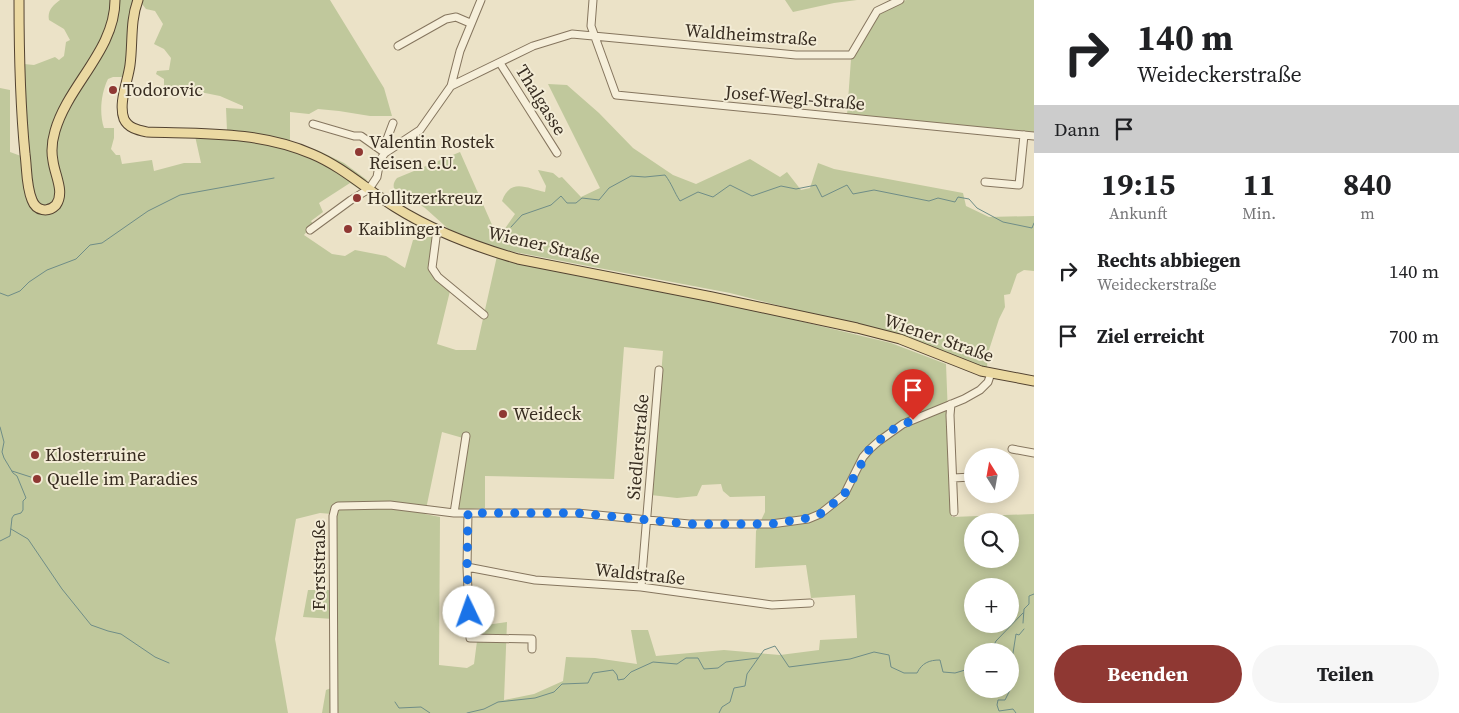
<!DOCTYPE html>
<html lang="de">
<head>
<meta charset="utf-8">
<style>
	body { margin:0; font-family:"Source Serif 4",serif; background:#f6f6f6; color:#202124; height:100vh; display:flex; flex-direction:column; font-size:19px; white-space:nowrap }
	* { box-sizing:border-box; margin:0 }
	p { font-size:16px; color:#757577 }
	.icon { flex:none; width:28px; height:28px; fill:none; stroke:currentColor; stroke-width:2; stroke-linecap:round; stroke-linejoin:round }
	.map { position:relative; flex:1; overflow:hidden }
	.sheet { display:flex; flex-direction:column; background:#fff; width:425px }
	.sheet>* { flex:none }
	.banner { background:#fff; color:#202124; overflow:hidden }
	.needle { width:32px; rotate:349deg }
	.fabs { position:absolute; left:964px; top:448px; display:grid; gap:10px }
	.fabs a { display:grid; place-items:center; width:55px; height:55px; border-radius:50%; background:#fff; box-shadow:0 2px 12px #0003; font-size:25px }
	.pin { position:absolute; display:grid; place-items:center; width:42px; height:42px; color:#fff; margin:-51px -21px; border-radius:50% 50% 50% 0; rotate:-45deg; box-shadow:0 0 5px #0007 }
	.pin .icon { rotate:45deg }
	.me { position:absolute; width:55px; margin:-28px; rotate:357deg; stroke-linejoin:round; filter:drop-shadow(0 0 4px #0008) }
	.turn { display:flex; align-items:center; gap:18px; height:105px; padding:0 20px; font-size:22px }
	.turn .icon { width:65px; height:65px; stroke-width:2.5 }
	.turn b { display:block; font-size:35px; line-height:42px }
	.then { display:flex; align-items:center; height:48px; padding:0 20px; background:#0003; gap:10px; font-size:19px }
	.eta { display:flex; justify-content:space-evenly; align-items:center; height:85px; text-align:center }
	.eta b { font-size:30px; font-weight:700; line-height:35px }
	.action { display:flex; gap:10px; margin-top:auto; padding:10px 20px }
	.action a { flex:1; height:58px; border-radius:30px; background:#8f3833; color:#fff; font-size:20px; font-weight:700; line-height:58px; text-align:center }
	.action a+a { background:#f6f6f6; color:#202124 }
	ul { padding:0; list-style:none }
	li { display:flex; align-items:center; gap:15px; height:65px; padding:0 20px }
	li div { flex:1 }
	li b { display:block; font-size:19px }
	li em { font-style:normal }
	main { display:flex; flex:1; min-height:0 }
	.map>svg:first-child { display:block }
	.green { fill:#c0c89c; fill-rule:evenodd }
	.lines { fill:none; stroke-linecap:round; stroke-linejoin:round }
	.stream { stroke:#6f8d87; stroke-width:1 }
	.minor-casing { stroke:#85755e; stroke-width:9 }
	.major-casing { stroke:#534331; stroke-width:11 }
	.minor { stroke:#f6efda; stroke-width:7 }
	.major { stroke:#ebd9a2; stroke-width:9 }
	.route { stroke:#1a73e8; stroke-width:9; stroke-dasharray:0 16.2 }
	.poi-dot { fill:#8f3833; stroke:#f3ecd6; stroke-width:2 }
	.labels { text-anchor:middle; stroke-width:4; stroke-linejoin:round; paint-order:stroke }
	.street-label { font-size:18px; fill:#372c20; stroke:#f3ecd6 }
	.poi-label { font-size:18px; fill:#372c20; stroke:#f3ecd6; text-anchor:start }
</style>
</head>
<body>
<main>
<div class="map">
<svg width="1034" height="713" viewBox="0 0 1034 713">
	<rect width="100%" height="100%" fill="#ebe2c7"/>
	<path class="green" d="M60 0H330L384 88 392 116H370L339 111 318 109 309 114 290 112V142L317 150 344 163 367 180 360 187 358 193 359 189 350 183 319 203 323 212 311 221 313 224 304 235 332 254 345 256 355 250 386 256 405 268 413 240 422 239 434 235 430 266 451 287 437 344 456 350H476L497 256 737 306 891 343 946 364 952 517 1034 514V713H322L326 690 334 687 333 619 303 617 308 590H333L332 514 320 513 296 519 275 639 288 713H0V88L10 90V152L21 156 26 184 33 186 27 126 24 64 34 65 55 57 59 60 64 56 66 42 70 40 64 29 49 20C47 11 53 5 60 0ZM139 3 142 4 146 9 155 11 163 24 154 44 164 49 171 58 169 70 157 71 156 74 164 79V89L205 93 220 96 243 106V109L226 108 227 131 195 136 201 163H184L154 171 152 160 122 164 120 155H116L111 149 114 138V128H104C99 113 101 93 108 79L113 77H125ZM624 347 663 351 651 495 677 498 697 496 702 485 721 484 723 491 730 497 765 496V512L756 531 755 568 806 565 811 598 855 595 857 638 820 640 819 650 780 655 724 650 656 656 648 630H631L637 664 595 658 566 657 563 681 534 694 504 700 507 622 479 626 474 664 467 668 439 665 440 517 425 514 442 432 463 438 456 510 485 508V476L614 479ZM972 521H1010V559H972ZM972 586H1010V624H972ZM972 651H1010V689H972Z
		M785 0H857L834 3 793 12Z
		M906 0H1034V132L847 115 851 59 878 14Z
		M548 84 567 85 599 113 633 148 673 175 696 184 750 159 780 177 787 172 801 190 810 188 818 163 834 169 963 193 966 206 989 217 1034 216V271L1024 270 1017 274 1010 294 1004 295 1005 307 999 319 988 353 987 368 906 338 730 293 499 249 454 234 425 208 413 200 397 195C393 188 392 184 397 178L460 152 493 227 504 230 515 214 502 201C511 177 527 189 545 192L546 186 538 170 553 173 559 178 562 177 581 197 600 188Z"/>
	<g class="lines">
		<path class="stream" d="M511 227 522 215 551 205 561 196 567 203H576L582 198 599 200 609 188 631 176 645 177 665 175C672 184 674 192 680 201L698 192 713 197 730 185 752 196 781 186 796 189 816 185 822 197 847 185 853 194 874 190 929 201 938 198 955 202 958 197 969 199 977 208 1003 222 1032 228 1034 223
			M0 293 8 296 20 291 29 282 47 270 76 259 90 245 102 243 148 211 180 195 274 178
			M0 427 4 442 2 452 4 458 13 473 17 476 26 498 23 501V510L21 513 14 515 12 518 10 536 0 541
			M12 471 37 479
			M11 529 28 539 62 589 91 625 108 631 121 634 155 657 169 663
			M1023 623 1024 609 1029 604V596L1034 594
			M991 651 996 641 1023 613
			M1010 672 1016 634 1019 635 1024 629
			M1010 686V690L1005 700H998L997 705 999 711 1013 709 1016 713
			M395 702 399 708 421 707 430 713
			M467 713 484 709 498 702 535 698 554 692 562 684 588 683 593 673 613 670 617 675 618 680 624 679 631 672 653 662 677 664 686 658H698L704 669 718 668 726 662 758 658
			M719 713 722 707 730 702 734 688 745 686 747 674 764 650 775 646 789 667 850 659 874 652 889 655 891 667 904 673H917C922 663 929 660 940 660L943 672 955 673 972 668"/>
		<defs>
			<path id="minor" d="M593 0 591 26 616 95 1034 136
				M398 46 446 19 456 17 470 23
				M500 63 557 153
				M451 86 460 51 481 0
				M313 124 354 136H361L385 153
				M385 153 384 147 393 123
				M985 182 1019 185 1024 135
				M310 230 351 200 369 189 377 177 380 160 385 153 420 130 451 86 533 46 572 34 796 55H851L877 11 900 0
				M437 230 432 268 438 277 484 315
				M951 404 950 415 954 512
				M1012 449 1034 453
				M953 478 972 477
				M454 513 466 436
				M468 513 467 567 470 638 532 639V649
				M467 567 535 580 641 587 772 605 810 603
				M641 587 659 370
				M334 713 333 516 335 508 338 506 390 505 454 513H577L689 524H771L808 519 820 514 844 495 863 457 870 449 879 441 903 424 964 399 980 390 988 382 991 373"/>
			<path id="major" d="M19 0C19 52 20 103 25 154 27 168 26 186 32 200 36 211 48 213 56 205 65 192 55 176 53 161 51 151 52 141 55 131 68 85 115 50 115 0
				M138 0C130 21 133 43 130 65 128 81 118 103 124 119 128 128 138 130 147 132 202 134 260 131 312 154 343 167 367 190 395 207 433 231 476 247 518 259L712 297 857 328 900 339 981 371 1034 381"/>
		</defs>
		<use href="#minor" class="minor-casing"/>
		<use href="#major" class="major-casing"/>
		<use href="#minor" class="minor"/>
		<use href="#major" class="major"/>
	</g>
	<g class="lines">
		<path class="route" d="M469 612 467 568 468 513H577L689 524H771L808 518 820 514 844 495 870 448 892 430 913 420"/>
	</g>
	<g class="poi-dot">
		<circle cx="113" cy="90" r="5"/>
		<circle cx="359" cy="152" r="5"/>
		<circle cx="357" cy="198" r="5"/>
		<circle cx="348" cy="229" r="5"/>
		<circle cx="503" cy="414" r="5"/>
		<circle cx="35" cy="455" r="5"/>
		<circle cx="37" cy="479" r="5"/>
	</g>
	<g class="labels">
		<g class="street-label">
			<text transform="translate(751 35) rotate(4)" y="6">Waldheimstraße</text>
			<text transform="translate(795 98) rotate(5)" y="6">Josef-Wegl-Straße</text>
			<text transform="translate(541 100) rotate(58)" y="6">Thalgasse</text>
			<text transform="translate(544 245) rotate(13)" y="6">Wiener Straße</text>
			<text transform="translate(939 338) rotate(19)" y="6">Wiener Straße</text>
			<text transform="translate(638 447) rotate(-85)" y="6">Siedlerstraße</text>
			<text transform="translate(319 565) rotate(-90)" y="6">Forststraße</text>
			<text transform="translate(640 574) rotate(6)" y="6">Waldstraße</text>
		</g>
		<g class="poi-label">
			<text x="123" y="96">Todorovic</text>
			<text x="369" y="148">Valentin Rostek<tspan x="369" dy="21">Reisen e.U.</tspan></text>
			<text x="367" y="204">Hollitzerkreuz</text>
			<text x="358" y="235">Kaiblinger</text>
			<text x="513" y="420">Weideck</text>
			<text x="45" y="461">Klosterruine</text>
			<text x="47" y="485">Quelle im Paradies</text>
		</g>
	</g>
</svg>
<div class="fabs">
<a><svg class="needle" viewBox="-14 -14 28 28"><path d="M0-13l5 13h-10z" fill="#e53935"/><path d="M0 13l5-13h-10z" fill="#757577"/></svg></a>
<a><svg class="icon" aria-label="search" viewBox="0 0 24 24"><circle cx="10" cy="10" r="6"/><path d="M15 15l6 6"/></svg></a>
<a>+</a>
<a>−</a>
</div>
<div class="pin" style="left:913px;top:420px;background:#d93025"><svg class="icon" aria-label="arrive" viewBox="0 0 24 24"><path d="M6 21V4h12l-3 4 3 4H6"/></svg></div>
<svg class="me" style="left:469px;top:612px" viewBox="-20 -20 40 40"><circle r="19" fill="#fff"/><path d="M0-13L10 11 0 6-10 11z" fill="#1a73e8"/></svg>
</div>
<section class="sheet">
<div class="banner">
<div class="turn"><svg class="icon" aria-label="right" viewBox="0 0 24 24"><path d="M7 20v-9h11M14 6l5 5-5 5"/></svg><div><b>140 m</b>Weideckerstraße</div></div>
<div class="then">Dann<svg class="icon" aria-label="arrive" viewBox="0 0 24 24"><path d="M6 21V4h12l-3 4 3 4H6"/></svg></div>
</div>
<div class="eta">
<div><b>19:15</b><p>Ankunft</p></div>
<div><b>11</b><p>Min.</p></div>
<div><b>840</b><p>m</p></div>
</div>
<ul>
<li><svg class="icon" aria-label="right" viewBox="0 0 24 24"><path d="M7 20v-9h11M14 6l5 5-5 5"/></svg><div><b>Rechts abbiegen</b><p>Weideckerstraße</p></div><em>140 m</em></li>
<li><svg class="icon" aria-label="arrive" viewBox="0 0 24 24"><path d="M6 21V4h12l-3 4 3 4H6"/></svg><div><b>Ziel erreicht</b></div><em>700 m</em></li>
</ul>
<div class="action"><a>Beenden</a><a>Teilen</a></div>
</section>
</main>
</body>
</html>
